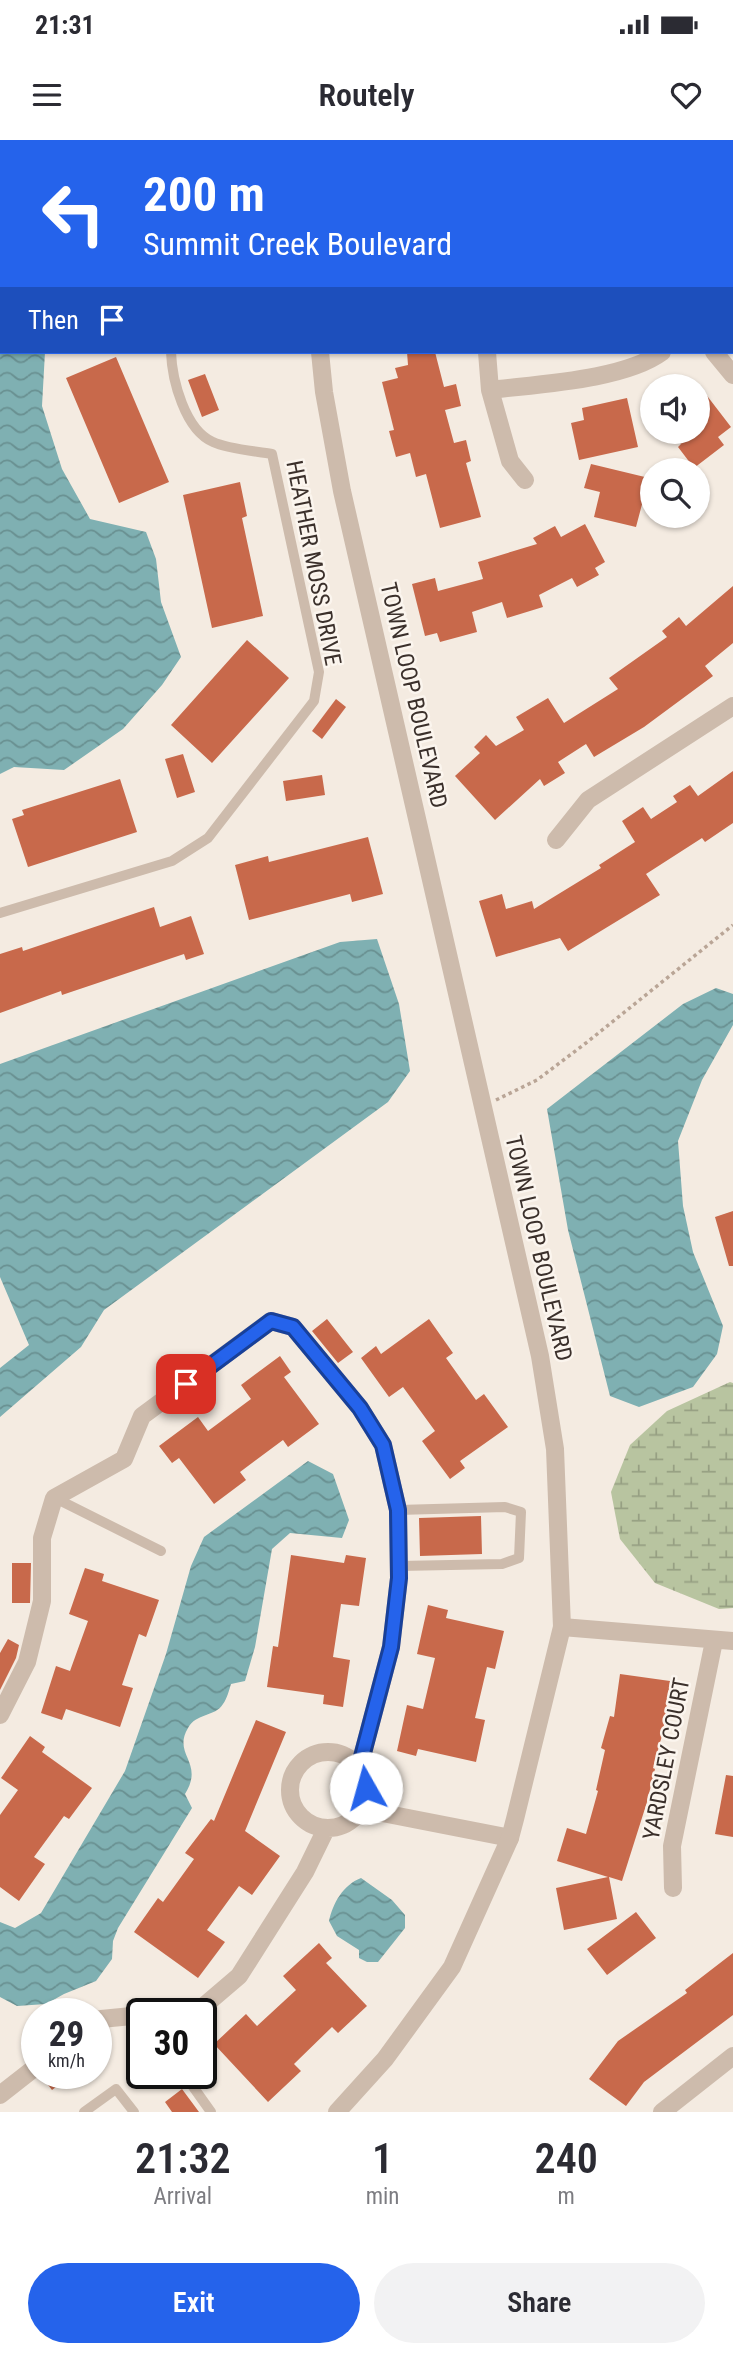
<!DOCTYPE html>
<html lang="en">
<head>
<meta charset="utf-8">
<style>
	body { margin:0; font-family:"Roboto Condensed",sans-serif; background:#f2f2f3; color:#2b2b33; height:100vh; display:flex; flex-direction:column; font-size:26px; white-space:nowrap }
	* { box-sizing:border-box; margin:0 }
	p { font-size:23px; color:#7c7c81 }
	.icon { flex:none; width:38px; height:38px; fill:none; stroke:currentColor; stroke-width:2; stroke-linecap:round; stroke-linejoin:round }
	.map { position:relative; height:1972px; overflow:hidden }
	.details { display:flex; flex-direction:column; background:#fff; flex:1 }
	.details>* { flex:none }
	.guide { position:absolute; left:0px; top:0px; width:733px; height:214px; box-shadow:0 2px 5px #0004; background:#2563eb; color:#fff; overflow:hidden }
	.tools { position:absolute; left:640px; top:234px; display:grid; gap:14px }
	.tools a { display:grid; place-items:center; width:70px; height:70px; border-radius:50%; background:#fff; box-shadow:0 2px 5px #0004; font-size:35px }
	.speed { position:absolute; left:21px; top:1858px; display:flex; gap:14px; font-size:35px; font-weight:700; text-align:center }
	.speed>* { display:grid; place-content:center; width:91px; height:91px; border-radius:50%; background:#fff; box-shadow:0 2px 5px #0004; line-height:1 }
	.speed small { font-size:18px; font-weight:400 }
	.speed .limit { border:4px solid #111; border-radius:10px; background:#fff; color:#111 }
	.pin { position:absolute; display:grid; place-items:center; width:60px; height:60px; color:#fff; margin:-30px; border-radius:14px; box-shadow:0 4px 10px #0006 }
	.me { position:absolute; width:77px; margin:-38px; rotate:353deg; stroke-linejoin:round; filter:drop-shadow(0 0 5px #0008) }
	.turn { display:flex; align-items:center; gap:24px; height:147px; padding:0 28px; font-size:32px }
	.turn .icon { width:91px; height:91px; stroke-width:2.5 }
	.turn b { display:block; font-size:49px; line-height:60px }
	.then { display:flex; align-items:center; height:66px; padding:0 28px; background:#0003; gap:14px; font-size:26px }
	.eta { display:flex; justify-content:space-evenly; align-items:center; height:119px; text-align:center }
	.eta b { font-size:42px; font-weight:600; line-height:49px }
	.button { display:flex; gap:14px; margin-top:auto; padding:14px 28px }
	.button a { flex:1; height:80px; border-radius:42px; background:#2563eb; color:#fff; font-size:28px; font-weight:600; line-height:80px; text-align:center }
	.button a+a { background:#f2f2f3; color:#2b2b33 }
	.status { display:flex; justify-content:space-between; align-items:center; height:49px; padding:0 35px; background:#fff; direction:ltr }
	.status svg { height:19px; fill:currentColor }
	header { display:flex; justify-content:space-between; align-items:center; height:91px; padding:0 28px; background:#fff; font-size:32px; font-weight:600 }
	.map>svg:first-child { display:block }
	.wetland { fill:url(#wetland-marsh) }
	.water { fill:url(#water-waves) }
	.building { fill:#c8694b }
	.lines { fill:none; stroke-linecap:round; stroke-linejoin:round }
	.path { stroke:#b9a596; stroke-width:3.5; stroke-dasharray:3.5 3.5; stroke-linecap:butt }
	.service { stroke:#cdbbac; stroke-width:10 }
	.minor { stroke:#cdbbac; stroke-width:18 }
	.tertiary { stroke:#cdbbac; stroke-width:18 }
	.route-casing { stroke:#184099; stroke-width:18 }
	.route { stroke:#2563eb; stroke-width:12 }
	.labels { text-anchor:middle; stroke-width:5; stroke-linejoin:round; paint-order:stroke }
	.street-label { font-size:23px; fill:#3b302b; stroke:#fbf5ee }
</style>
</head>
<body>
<div class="status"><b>21:31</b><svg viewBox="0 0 49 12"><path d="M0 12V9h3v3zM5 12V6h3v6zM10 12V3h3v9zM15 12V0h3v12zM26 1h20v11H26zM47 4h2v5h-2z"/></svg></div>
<header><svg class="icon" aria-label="menu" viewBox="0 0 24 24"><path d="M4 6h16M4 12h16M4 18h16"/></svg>Routely<svg class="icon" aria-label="heart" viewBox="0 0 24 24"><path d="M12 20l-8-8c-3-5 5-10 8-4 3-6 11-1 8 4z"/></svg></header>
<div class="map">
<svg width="733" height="1972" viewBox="0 0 733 1972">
	<defs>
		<pattern id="wetland-marsh" width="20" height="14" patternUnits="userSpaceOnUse" patternTransform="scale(1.75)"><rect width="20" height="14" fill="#b8c4a0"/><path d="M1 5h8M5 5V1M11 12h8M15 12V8" fill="none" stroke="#97a083"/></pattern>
		<pattern id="water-waves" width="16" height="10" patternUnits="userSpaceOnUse" patternTransform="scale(1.75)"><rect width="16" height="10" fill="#7fb0b2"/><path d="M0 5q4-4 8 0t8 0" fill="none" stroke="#699091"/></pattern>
	</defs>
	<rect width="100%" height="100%" fill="#f4ebe1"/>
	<path class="wetland" d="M730 1242 733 1243V1468L719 1469 655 1443 620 1399 611 1352 630 1305 667 1271Z"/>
	<path class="water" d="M0 195H2V212H45L42 266 62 329 90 379 146 392 156 419 161 462 181 517 162 545 123 589 64 630 14 627 0 634Z
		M377 799 399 864 410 931 388 962 104 1170 81 1207 0 1277V1228L29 1205 0 1137V924L340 802Z
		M716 848 733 854V885L702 940 678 1001 683 1066 693 1112 723 1186 717 1214 693 1247 639 1267 610 1256 568 1090 547 969 683 864Z
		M308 1321 333 1334 349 1380 342 1398 290 1393 272 1409 255 1507 245 1541 231 1544C229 1550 227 1559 223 1564 215 1577 196 1573 188 1588 172 1615 205 1622 185 1654L192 1668 118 1788 113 1801 112 1819 96 1841 64 1854 46 1864 17 1866 0 1857V1782L15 1788 41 1773 125 1631 166 1514 191 1426 204 1397Z
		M361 1738 392 1760 405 1775V1788L378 1822H367L359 1818V1810L337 1796 329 1781C333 1763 343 1745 361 1738Z"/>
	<path class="building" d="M407 212H435L444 247 456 244 461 266 445 270 454 303 466 300 471 321 466 323 481 377 440 388 426 334 416 337 410 313 396 317 389 291 394 290 382 242 398 238 395 228 408 225Z
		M116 217 169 342 119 363 66 238Z
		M205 234 219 270 202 277 188 240Z
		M698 244 731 287 718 297 724 305 694 328 678 307 681 304 672 292H698Z
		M627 258 638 307 579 320 571 283 584 280 582 268Z
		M591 324 649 338 636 387 594 377 600 352 584 348Z
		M240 342 247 376 242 378 263 476 212 488 183 355Z
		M585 384 605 422 595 428 599 435 577 447 572 438 539 455 543 467 507 478 502 462 472 472 477 492 440 502 437 493 425 496 412 444 435 438 438 451 483 439 478 422 537 404 533 398 555 386 561 397Z
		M733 446V503L705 526 713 536 644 587 594 617 586 604 558 622 565 633 544 646 540 639 495 680 455 636 480 613 474 607 486 595 496 606 524 590 516 577 548 558 564 583 618 549 609 538 667 497 662 491 679 477 686 486Z
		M247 500 289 538 212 623 171 585Z
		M336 559 346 567 322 599 312 591Z
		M183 614 195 652 177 658 165 619Z
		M733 631V683L705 702 702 698 646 734 660 755 568 811 560 798 496 817 479 761 502 754 506 769 532 761 534 769 601 728 599 725 635 702 622 681 643 667 651 679 677 662 673 656 690 645 698 656Z
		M322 635 325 655 286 661 283 641Z
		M120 639 137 692 28 727 12 679 24 675 22 670Z
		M368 697 383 754 352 762 350 754 249 780 235 725 268 716 269 722Z
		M154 767 160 787 191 776 204 814 186 820 184 814 62 855 61 851 0 873V814L22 807 23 811Z
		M733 1071V1126H729L715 1077Z
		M327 1179 353 1212 338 1223 312 1191Z
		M429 1179 453 1213 446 1218 476 1260 484 1254 508 1287 460 1321 465 1328 450 1339 422 1301 435 1291 403 1247 389 1257 361 1218 376 1206 381 1214Z
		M280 1216 291 1232 284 1237 319 1284 288 1307 283 1300 240 1332 246 1340 214 1364 179 1318 172 1323 159 1306 198 1277 208 1291 251 1259 241 1245Z
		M481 1376 482 1414 420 1416 419 1378Z
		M291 1415 344 1423 346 1415 366 1418 359 1466 341 1464 333 1517 350 1520 343 1567 323 1564 324 1555 267 1547 273 1506 278 1507Z
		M12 1423H31L30 1463H12Z
		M85 1428 104 1434 102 1441 159 1460 146 1497 139 1494 122 1545 133 1548 120 1587 66 1569 62 1580 41 1573 56 1526 70 1531 88 1481 69 1474Z
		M428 1465 448 1470 446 1478 504 1491 495 1529 487 1527 475 1578 485 1580 476 1622 418 1609 416 1616 397 1611 407 1565 423 1569 435 1518 417 1514Z
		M8 1499 19 1505 16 1518 0 1550V1513Z
		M620 1534 670 1541 663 1592 653 1628 655 1629 647 1662 622 1741 609 1737 617 1779 564 1790 556 1748 608 1737 557 1721 567 1688 586 1694 598 1651 596 1650 605 1610 601 1608 610 1576 614 1577Z
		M256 1580 286 1592 245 1691 280 1716 252 1755 239 1746 207 1790 225 1802 198 1838 134 1792 158 1758 163 1762 194 1719 185 1713 211 1679 214 1681Z
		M30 1596 45 1607 42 1612 92 1648 69 1679 64 1676 34 1717 45 1724 19 1761 0 1747V1675L18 1650 1 1638Z
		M726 1635 733 1636V1697L715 1694Z
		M636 1772 656 1798 607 1835 587 1809Z
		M319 1803 332 1818 326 1823 367 1866 338 1893 332 1887 294 1924 301 1931 268 1962 214 1904 246 1874 257 1886 296 1850 283 1836Z
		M733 1813V1875L644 1942 626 1966 589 1939 618 1901 687 1853 685 1850Z
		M45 1934H73L52 1950 42 1937Z
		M182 1949 199 1972H172L165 1962Z"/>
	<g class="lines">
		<path class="path" d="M496 960 537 940 586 903 733 785"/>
		<path class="service" d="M158 0 159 2
			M0 773 172 721 208 698 314 561 319 532 272 314C255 311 228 309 213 302 185 290 172 240 171 212
			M55 1358 161 1411
			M398 1370 505 1367 521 1372 519 1418 502 1424 399 1426
			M184 1934 211 1972
			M84 1972 116 1949 134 1972"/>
		<path class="minor" d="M475 2V0
			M732 147 733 145
			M487 212 490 250 510 321 525 340
			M714 212 733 235
			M490 250C538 244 624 240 662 212
			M556 700 588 660 733 566
			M562 1487 733 1501
			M0 1575 27 1522 42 1461V1398L54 1358 124 1319 142 1276 271 1181 293 1187 360 1268 383 1305 398 1370 399 1438 391 1507 359 1628
			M290 1650a38 38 0 1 1 76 0a38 38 0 1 1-76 0Z
			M362 1669 510 1698
			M673 1748 672 1706 714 1501
			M154 1874 198 1871 239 1836 305 1732 326 1689
			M96 1882 101 1879 142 1875
			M0 1955 37 1926
			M662 1972 733 1916"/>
		<path class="tertiary" d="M309 0V2
			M320 212 324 252 342 351 540 1216 555 1309 562 1487 515 1679 510 1698 452 1827 385 1919 337 1972"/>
	</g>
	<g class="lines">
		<defs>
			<path id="route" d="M186 1244 271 1181 293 1187 360 1268 383 1305 398 1370 399 1438 391 1507 359 1628 366 1648"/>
		</defs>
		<use href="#route" class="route-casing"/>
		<use href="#route" class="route"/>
	</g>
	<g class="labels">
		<g class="street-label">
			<text transform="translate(314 423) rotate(79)" y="8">HEATHER MOSS DRIVE</text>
			<text transform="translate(414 555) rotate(77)" y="8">TOWN LOOP BOULEVARD</text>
			<text transform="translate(539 1108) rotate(77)" y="8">TOWN LOOP BOULEVARD</text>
			<text transform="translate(666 1619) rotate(-79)" y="8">YARDSLEY COURT</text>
		</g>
	</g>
</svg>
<div class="tools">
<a><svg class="icon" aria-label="sound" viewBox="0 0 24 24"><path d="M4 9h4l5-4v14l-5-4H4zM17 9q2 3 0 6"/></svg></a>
<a><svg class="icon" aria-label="search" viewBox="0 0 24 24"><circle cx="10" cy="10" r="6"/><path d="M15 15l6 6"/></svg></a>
</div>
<div class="speed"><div>29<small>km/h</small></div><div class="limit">30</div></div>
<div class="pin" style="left:186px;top:1244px;background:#d93025"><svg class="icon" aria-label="arrive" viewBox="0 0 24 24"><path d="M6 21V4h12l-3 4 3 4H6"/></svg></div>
<svg class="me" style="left:366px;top:1648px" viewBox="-20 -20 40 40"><circle r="19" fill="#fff"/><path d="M0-13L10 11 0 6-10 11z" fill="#2563eb"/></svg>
<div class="guide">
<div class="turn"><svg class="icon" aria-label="left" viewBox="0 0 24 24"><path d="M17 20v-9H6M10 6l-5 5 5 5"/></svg><div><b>200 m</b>Summit Creek Boulevard</div></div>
<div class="then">Then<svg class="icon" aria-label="arrive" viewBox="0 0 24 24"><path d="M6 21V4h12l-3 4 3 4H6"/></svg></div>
</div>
</div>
<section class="details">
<div class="eta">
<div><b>21:32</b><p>Arrival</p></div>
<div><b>1</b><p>min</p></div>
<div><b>240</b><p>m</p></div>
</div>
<div class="button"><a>Exit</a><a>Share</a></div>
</section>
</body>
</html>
